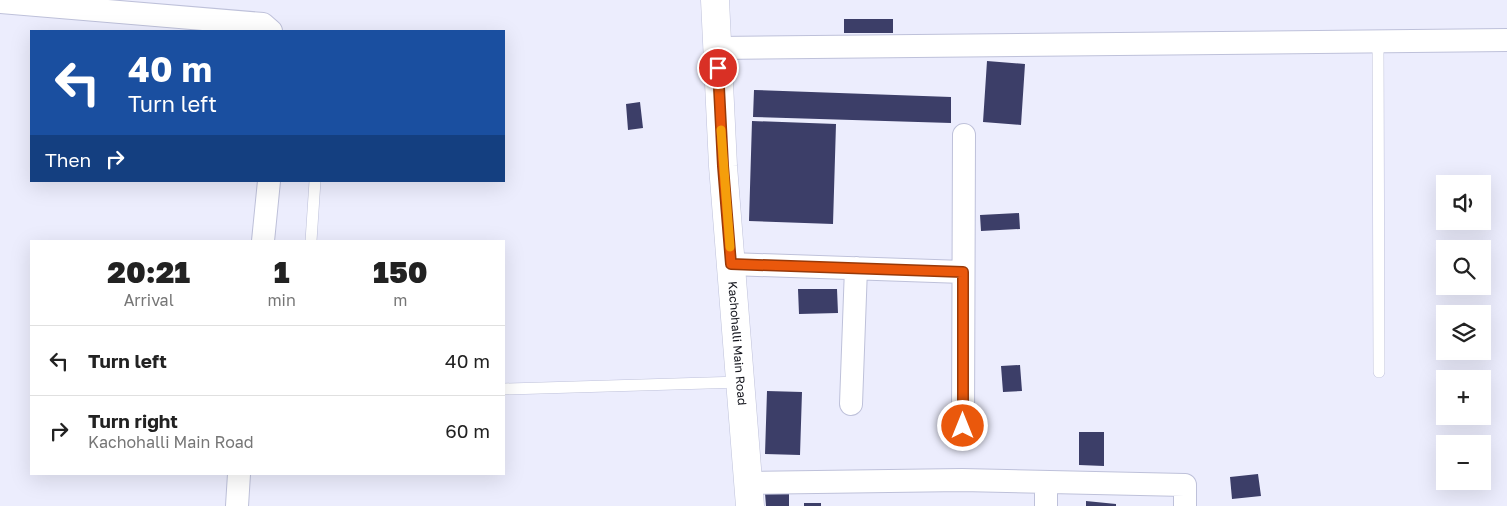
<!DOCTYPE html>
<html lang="en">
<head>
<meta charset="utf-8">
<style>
	body { margin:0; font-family:"Golos Text",sans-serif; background:#f6f6f6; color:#222; height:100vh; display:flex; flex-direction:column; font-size:19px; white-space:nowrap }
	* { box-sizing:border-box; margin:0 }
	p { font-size:16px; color:#767676 }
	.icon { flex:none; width:28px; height:28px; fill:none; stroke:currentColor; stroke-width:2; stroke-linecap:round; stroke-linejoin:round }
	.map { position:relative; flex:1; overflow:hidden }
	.side { position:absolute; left:30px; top:240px; width:475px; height:235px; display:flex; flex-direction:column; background:#fff; border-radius:0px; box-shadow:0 5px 20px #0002 }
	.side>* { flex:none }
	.top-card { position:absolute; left:30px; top:30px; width:475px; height:152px; border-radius:0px; box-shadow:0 5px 20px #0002; background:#1a4fa0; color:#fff; overflow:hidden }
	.controls { position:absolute; left:1436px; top:175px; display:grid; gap:10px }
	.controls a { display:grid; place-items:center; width:55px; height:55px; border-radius:0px; background:#fff; box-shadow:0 5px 20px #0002; font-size:25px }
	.pin { position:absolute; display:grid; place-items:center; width:42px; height:42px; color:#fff; margin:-21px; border:2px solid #fff; border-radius:50%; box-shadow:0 1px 5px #0007 }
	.me { position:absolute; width:55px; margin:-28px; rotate:0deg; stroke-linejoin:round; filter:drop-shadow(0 0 4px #0008) }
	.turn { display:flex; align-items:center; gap:18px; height:105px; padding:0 15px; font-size:22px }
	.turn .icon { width:65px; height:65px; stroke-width:2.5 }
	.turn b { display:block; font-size:35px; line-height:42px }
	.then { display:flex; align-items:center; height:48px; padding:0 15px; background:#0003; gap:10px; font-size:19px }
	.eta { display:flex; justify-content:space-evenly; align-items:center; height:85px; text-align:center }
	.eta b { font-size:30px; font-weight:800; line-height:35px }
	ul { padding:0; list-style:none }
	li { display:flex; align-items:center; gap:15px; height:70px; padding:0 15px; border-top:1px solid #e0e0e0 }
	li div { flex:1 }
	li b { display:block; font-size:19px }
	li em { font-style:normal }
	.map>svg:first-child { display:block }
	.building { fill:#3c3e68 }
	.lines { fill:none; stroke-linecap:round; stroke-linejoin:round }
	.lane-casing { stroke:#bec1da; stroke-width:12 }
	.street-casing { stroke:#bec1da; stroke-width:24 }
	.secondary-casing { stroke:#bec1da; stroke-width:29 }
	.lane { stroke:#fff; stroke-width:11 }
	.street { stroke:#fff; stroke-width:22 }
	.secondary { stroke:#fff; stroke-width:28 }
	.route-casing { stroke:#983908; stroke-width:12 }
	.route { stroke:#ea580c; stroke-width:9 }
	.slow { stroke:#f59e0b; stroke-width:9 }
	.labels { text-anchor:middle; stroke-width:5; stroke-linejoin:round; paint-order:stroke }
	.street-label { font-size:12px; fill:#12131b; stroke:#fff }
</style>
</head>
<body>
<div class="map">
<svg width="1507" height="506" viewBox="0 0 1507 506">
	<rect width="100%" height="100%" fill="#ecedfd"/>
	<path class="building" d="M844 19H893V33H844Z
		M987 61 1025 64 1021 125 983 122Z
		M754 90 951 97V123L753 117Z
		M640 102 643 128 628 130 626 104Z
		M752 121 836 124 833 224 749 221Z
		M1019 213 1020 229 981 231 980 215Z
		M798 289H837L838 313 799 314Z
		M1020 365 1022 391 1003 392 1001 366Z
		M767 391 802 392 800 455 765 454Z
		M1079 432H1104V466L1079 465Z
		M1258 474 1261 496 1232 499 1230 477Z
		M789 492V506H766L765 493Z
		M1086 501 1116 504V506H1086Z
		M804 503H821V506H804Z"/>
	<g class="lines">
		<defs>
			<path id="lane" d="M1378 41 1379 372
				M311 241 315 181
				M504 389 741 382"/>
			<path id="street" d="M0 2 263 24 271 31
				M717 48 1507 40
				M263 241 269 181
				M731 264 963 272
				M851 404 856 268
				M963 426 964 135
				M749 483 962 480 1185 485V506
				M237 506 239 474
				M1046 506V482"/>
			<g id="secondary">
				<path id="s1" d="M715 0 723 166 750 506"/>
			</g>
		</defs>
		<use href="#lane" class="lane-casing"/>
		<use href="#street" class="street-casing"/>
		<use href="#secondary" class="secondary-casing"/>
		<use href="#lane" class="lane"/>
		<use href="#street" class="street"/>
		<use href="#secondary" class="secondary"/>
	</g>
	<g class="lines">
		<defs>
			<path id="route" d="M718 68 723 166 731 264 963 272V426"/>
		</defs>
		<use href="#route" class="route-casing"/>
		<use href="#route" class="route"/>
		<path class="slow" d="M721 130 730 247"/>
	</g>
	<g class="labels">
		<g class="street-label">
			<text dy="4" stroke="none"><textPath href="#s1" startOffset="344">Kachohalli Main Road</textPath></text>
		</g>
	</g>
</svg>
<div class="controls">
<a><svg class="icon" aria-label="sound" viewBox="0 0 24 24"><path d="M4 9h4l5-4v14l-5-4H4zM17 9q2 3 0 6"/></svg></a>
<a><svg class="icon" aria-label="search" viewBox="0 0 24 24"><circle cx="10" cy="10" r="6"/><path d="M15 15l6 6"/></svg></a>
<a><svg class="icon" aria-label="layers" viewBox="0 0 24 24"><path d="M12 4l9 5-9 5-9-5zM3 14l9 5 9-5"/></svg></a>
<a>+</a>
<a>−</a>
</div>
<div class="pin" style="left:718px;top:68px;background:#d93025"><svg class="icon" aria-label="arrive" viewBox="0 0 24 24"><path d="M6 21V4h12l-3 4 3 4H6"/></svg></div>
<svg class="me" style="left:963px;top:426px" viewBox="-20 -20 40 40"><circle r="17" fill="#ea580c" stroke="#fff" stroke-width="3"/><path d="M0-11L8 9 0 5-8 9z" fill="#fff"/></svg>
<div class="top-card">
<div class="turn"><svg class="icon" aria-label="left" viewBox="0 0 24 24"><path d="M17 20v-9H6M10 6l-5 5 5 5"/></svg><div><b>40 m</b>Turn left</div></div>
<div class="then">Then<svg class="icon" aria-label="right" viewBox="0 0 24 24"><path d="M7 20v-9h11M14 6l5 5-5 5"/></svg></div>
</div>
<section class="side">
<div class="eta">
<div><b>20:21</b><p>Arrival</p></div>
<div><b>1</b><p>min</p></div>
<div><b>150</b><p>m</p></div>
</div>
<ul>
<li><svg class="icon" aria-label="left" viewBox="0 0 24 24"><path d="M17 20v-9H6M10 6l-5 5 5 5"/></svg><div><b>Turn left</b></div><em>40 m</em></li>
<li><svg class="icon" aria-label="right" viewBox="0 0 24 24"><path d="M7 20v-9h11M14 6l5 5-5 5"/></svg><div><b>Turn right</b><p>Kachohalli Main Road</p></div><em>60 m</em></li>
</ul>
</section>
</div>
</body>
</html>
